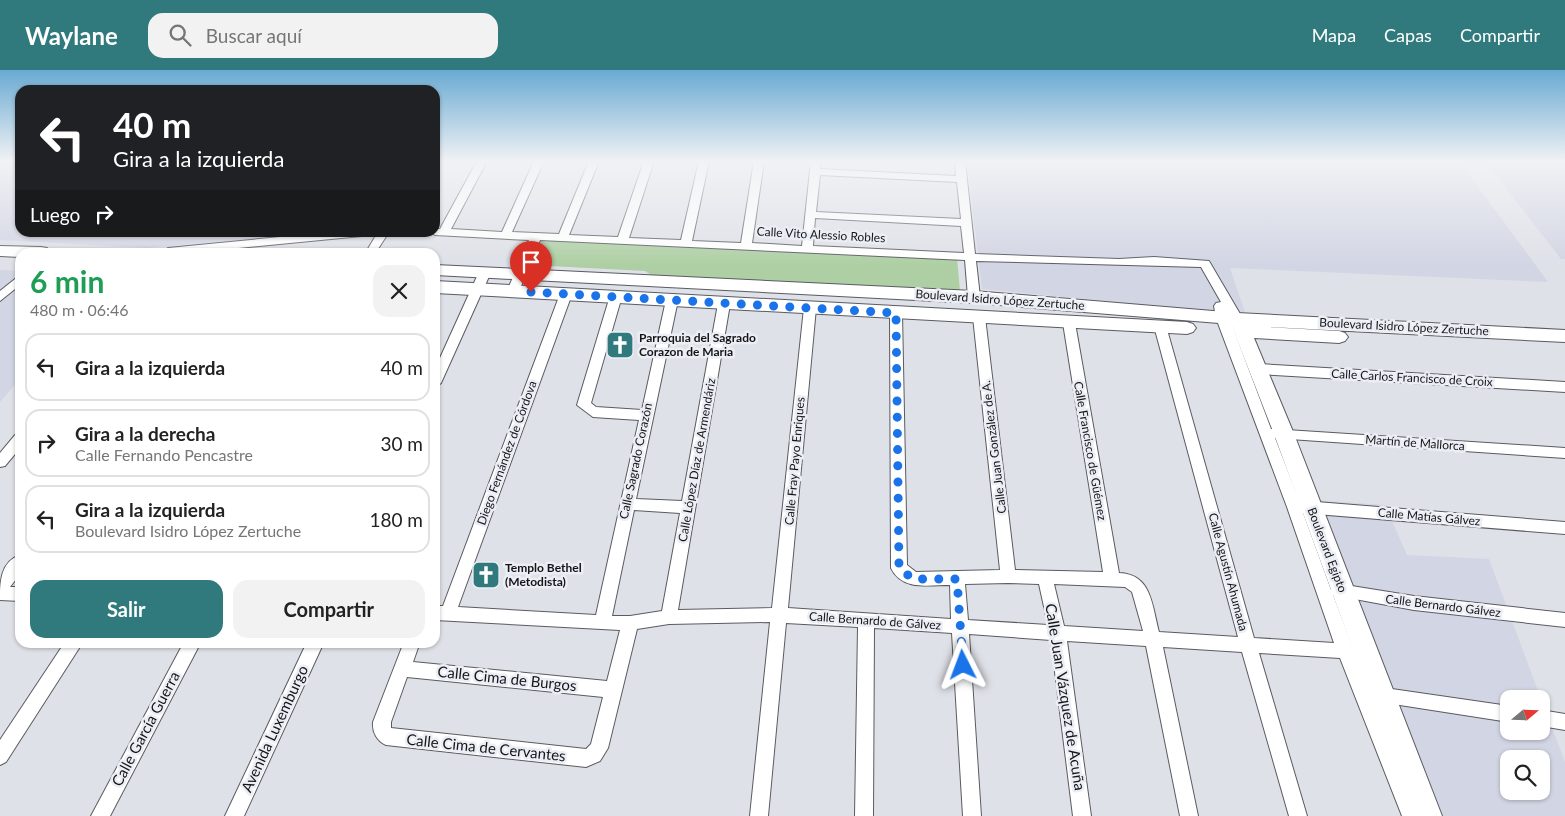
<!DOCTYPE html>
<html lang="es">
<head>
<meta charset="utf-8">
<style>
	body { margin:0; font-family:Lato,sans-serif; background:#f2f2f2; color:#222; height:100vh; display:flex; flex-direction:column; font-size:19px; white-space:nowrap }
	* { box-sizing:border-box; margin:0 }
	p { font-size:16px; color:#767676 }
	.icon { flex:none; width:28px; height:28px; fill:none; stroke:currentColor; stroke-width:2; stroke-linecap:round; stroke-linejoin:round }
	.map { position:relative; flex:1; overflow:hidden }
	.details { position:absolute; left:15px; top:178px; width:425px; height:400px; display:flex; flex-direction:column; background:#fff; border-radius:15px; box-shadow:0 1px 4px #0004 }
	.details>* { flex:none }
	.guide { position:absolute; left:15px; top:15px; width:425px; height:152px; border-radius:15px; box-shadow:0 1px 4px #0004; background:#202124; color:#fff; overflow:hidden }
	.needle { width:32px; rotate:71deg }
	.controls { position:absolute; left:1500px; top:620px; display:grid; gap:10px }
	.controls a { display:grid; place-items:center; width:50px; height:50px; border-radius:10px; background:#fff; box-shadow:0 1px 4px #0004; font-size:25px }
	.pin { position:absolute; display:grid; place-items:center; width:42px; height:42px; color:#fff; margin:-51px -21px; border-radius:50% 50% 50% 0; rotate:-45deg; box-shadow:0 0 5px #0007 }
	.pin .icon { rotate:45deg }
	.me { position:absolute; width:55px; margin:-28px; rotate:357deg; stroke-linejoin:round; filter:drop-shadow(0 0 4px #0008) }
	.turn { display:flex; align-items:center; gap:18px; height:105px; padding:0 15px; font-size:22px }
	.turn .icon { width:65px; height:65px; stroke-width:2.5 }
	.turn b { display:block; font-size:35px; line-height:42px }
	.then { display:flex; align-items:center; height:48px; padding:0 15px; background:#0003; gap:10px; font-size:19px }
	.round { display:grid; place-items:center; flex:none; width:52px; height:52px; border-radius:15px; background:#f2f2f2 }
	.summary { display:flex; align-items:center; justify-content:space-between; height:85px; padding:0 15px }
	h1 { font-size:30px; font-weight:700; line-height:38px; color:#1e9e55 }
	.primary-button { display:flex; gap:10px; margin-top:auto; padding:10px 15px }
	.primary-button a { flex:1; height:58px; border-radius:15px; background:#307a7d; color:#fff; font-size:20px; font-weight:700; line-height:58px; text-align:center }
	.primary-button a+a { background:#f2f2f2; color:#222 }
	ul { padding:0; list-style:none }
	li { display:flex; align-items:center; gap:15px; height:68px; margin:0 10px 8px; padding:0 5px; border:2px solid #e0e0e0; border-radius:15px }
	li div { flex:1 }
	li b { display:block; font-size:19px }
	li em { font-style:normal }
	header { display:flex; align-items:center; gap:30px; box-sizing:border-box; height:70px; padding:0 25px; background:#307a7d; color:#fff }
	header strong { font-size:24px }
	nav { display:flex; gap:28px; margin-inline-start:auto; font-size:18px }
	.search { width:350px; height:45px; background:#f2f2f2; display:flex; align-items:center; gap:12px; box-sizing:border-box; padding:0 18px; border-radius:15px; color:#767676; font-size:19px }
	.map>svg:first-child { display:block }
	.built { fill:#d2d5e3; fill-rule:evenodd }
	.green { fill:#aecfa3 }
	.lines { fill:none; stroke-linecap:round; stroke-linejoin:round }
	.street-casing { stroke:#5a5b61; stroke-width:2 }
	.secondary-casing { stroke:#5a5b61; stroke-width:2 }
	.street { fill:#fff; fill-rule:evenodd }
	.secondary { fill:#fff; fill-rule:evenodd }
	.route { stroke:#1a73e8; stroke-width:9; stroke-dasharray:0 16.2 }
	.labels { text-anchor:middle; stroke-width:5; stroke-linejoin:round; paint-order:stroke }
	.street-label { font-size:12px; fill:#151518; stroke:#eceef5 }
	.poi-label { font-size:12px; font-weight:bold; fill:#151518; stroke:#eceef5; text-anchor:start }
	.near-street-label { font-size:15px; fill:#151518; stroke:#eceef5 }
</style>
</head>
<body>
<header>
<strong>Waylane</strong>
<div class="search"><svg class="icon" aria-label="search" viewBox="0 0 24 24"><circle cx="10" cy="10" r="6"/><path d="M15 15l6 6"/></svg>Buscar aquí</div>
<nav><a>Mapa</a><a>Capas</a><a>Compartir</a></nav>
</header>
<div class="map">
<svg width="1565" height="746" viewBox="0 0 1565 746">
	<rect width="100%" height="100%" fill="#dfe1e8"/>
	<path class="built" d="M0 91H20V162L320 163 146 178 0 170Z
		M967 91H1459L1548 212 1230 198 1246 245 982 219Z
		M1485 91H1565V189H1561Z
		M0 200 20 201V309L0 332Z
		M1315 430 1385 435 1407 485 1489 489 1541 629H1509V661H1541V629L1565 692V746H1442ZM1509 689H1541V721H1509Z"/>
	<path class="green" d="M540 170 957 187 960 221 656 208 645 201 530 195Z"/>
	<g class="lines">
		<defs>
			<path id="street" d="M477 91H487L451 159 502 162 534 91H544L512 162 559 164 589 91H599L569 165 618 167 644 91H654L629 168 681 170 699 91H709L692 171 741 173 754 91H764L752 173 802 176 811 91H821L820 99 956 106 955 91H965L975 184 1119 189 1154 187 1209 191 1243 249 1241 252H1233L1227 242 1271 359 1565 378V388L1275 368 1300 433 1304 431 1565 452V464L1303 443 1331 520 1333 516 1339 514 1414 526 1565 543V557L1414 540 1333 525 1370 623 1372 619 1378 617 1509 636V652L1374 631 1420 746H1402L1340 588 1259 583 1307 746H1289L1242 582 1163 577 1198 746H1180L1146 576 1067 571 1091 746H1073L1051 570 969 564 981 746H963L952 563 874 558 873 746H855L858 557 786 553 768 746H750L770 552 669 554 637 559 608 678 600 691 586 697 386 675C377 671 372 662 373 652L404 572H420L413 592 607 611 620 560 435 550V536H443L560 224 566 220 572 224 458 537 596 545 639 350 593 347 577 335 610 226 616 222 622 226 591 333 596 337 642 340 666 230 672 226 678 230 636 429 682 431 718 234 724 230 730 234 678 540 772 538 804 238 810 234 816 238 788 538 951 549 950 515C929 515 902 521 891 498L890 243 896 239 902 243 907 495 916 502 1000 500 973 247 979 243 985 247 1015 500 1103 502 1063 253 1069 249 1075 253 1119 503C1152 504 1152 536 1159 562L1238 567 1154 256 1160 252 1166 256 1254 568 1334 573 1287 437 1216 248 1214 236 1216 233 1221 232 1201 197 976 191 980 227 974 231 968 227 965 190 540 170 519 221 513 225 507 221 529 170 435 165 430 162H435V159H440ZM820 105 957 112 961 149 816 142ZM815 148 961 156 964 183 813 176ZM634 440 680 443 662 541 630 546H612ZM1008 513 1039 514 1048 555 968 550 965 514ZM1054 514 1125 517 1132 522 1143 561 1064 556ZM407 607 603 627 591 674 586 679 391 658V652Z
				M332 162H377L372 165 198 182H162L168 178Z
				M378 162H389L376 182H366Z
				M485 198 491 202 441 313 435 318V299L479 202Z
				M20 205V215L0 231V221Z
				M1259 294 1565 312V322L1259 304 1253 299Z
				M20 364V378L5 396 0 397V383L15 365Z
				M20 485V504L10 517H20V531L0 530C0 513 0 492 20 485Z
				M65 572H83L6 692 0 695V670Z
				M184 572H201L110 746H91Z
				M307 572H324L244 746H225Z
				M1541 640 1565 644V660L1541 656Z"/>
			<path id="secondary" d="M0 176 41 177 47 178 49 182H20V187L0 186Z
				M435 195 974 221 1237 243 1565 260V272L1249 256 1339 261 1345 263 1348 267 1345 271 1339 273 1254 268 1294 364 1442 746H1414L1274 364 1231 254 974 233 435 205Z
				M435 211 1187 252 1193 254 1196 258 1193 262 1187 264 435 223Z"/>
		</defs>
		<use href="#street" class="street-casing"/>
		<use href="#secondary" class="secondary-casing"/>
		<use href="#street" class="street"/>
		<use href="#secondary" class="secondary"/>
	</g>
	<linearGradient id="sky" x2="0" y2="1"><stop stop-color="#69aad2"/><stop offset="0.47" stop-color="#f1f2f5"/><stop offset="1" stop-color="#f1f2f5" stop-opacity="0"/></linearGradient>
	<rect width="1565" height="195" fill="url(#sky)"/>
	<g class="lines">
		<path class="route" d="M531 222 896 243 899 498 913 509H957L963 595"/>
	</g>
	<defs>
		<symbol id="church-square" viewBox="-11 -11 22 22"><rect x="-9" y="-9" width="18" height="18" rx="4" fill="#307a7d" stroke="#eceef5"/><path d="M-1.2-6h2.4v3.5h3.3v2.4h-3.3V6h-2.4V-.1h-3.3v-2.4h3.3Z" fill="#fff"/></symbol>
	</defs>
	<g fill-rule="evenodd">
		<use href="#church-square" x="604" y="259" width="32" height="32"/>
		<use href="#church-square" x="470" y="489" width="32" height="32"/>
	</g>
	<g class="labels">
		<g class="street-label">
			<text transform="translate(821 165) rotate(3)" y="4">Calle Vito Alessio Robles</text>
			<text transform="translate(1000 230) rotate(4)" y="4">Boulevard Isidro López Zertuche</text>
			<text transform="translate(1404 257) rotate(3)" y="4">Boulevard Isidro López Zertuche</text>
			<text transform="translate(1412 308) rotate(3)" y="4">Calle Carlos Francisco de Croix</text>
			<text transform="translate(1415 373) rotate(4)" y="4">Martín de Mallorca</text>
			<text transform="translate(994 377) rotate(-97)" y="4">Calle Juan González de A.</text>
			<text transform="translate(1090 381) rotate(80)" y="4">Calle Francisco de Güémez</text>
			<text transform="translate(507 383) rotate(-70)" y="4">Diego Fernández de Córdova</text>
			<text transform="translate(697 390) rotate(-80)" y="4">Calle López Díaz de Armendáriz</text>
			<text transform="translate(636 391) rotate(-78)" y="4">Calle Sagrado Corazón</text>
			<text transform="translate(795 391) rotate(-85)" y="4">Calle Fray Payo Enriques</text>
			<text transform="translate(1429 447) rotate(5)" y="4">Calle Matías Gálvez</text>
			<text transform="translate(1327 480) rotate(69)" y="4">Boulevard Egipto</text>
			<text transform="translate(1228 502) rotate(75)" y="4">Calle Agustín Ahumada</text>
			<text transform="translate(1443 536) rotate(7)" y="4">Calle Bernardo Gálvez</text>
			<text transform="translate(875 551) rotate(4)" y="4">Calle Bernardo de Gálvez</text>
		</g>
		<g class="poi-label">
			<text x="639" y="272">Parroquia del Sagrado<tspan x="639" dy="14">Corazon de Maria</tspan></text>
			<text x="505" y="502">Templo Bethel<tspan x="505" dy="14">(Metodista)</tspan></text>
		</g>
		<g class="near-street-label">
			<text transform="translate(507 609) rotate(6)" y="5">Calle Cima de Burgos</text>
			<text transform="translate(1065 627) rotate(81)" y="5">Calle Juan Vázquez de Acuña</text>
			<text transform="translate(146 659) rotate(-62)" y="5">Calle García Guerra</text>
			<text transform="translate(275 659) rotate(-65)" y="5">Avenida Luxemburgo</text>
			<text transform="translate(486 678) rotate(6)" y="5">Calle Cima de Cervantes</text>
		</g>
	</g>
</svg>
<div class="controls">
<a><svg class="needle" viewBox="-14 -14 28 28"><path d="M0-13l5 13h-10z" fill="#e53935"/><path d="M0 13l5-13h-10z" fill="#767676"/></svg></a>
<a><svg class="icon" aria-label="search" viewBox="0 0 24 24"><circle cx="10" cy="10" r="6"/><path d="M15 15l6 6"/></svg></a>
</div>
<div class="pin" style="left:531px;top:222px;background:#d93025"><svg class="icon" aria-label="arrive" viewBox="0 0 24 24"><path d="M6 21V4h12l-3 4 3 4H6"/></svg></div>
<svg class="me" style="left:963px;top:595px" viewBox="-20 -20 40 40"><path d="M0-17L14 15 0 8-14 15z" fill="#1a73e8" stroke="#fff" stroke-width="4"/></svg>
<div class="guide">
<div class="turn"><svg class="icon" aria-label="left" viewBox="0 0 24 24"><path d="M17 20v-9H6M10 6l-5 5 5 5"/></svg><div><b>40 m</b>Gira a la izquierda</div></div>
<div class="then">Luego<svg class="icon" aria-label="right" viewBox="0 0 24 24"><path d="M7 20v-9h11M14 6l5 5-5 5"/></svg></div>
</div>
<section class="details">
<div class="summary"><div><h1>6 min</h1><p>480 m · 06:46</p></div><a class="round"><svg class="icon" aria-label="close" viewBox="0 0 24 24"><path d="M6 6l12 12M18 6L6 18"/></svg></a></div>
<ul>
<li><svg class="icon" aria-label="left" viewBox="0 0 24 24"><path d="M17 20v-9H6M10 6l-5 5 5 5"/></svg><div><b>Gira a la izquierda</b></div><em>40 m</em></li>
<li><svg class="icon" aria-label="right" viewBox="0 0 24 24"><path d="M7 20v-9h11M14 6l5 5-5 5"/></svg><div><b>Gira a la derecha</b><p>Calle Fernando Pencastre</p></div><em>30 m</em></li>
<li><svg class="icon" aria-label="left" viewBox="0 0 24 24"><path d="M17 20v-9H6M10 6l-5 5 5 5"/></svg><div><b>Gira a la izquierda</b><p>Boulevard Isidro López Zertuche</p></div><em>180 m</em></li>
</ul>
<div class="primary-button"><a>Salir</a><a>Compartir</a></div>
</section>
</div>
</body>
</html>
